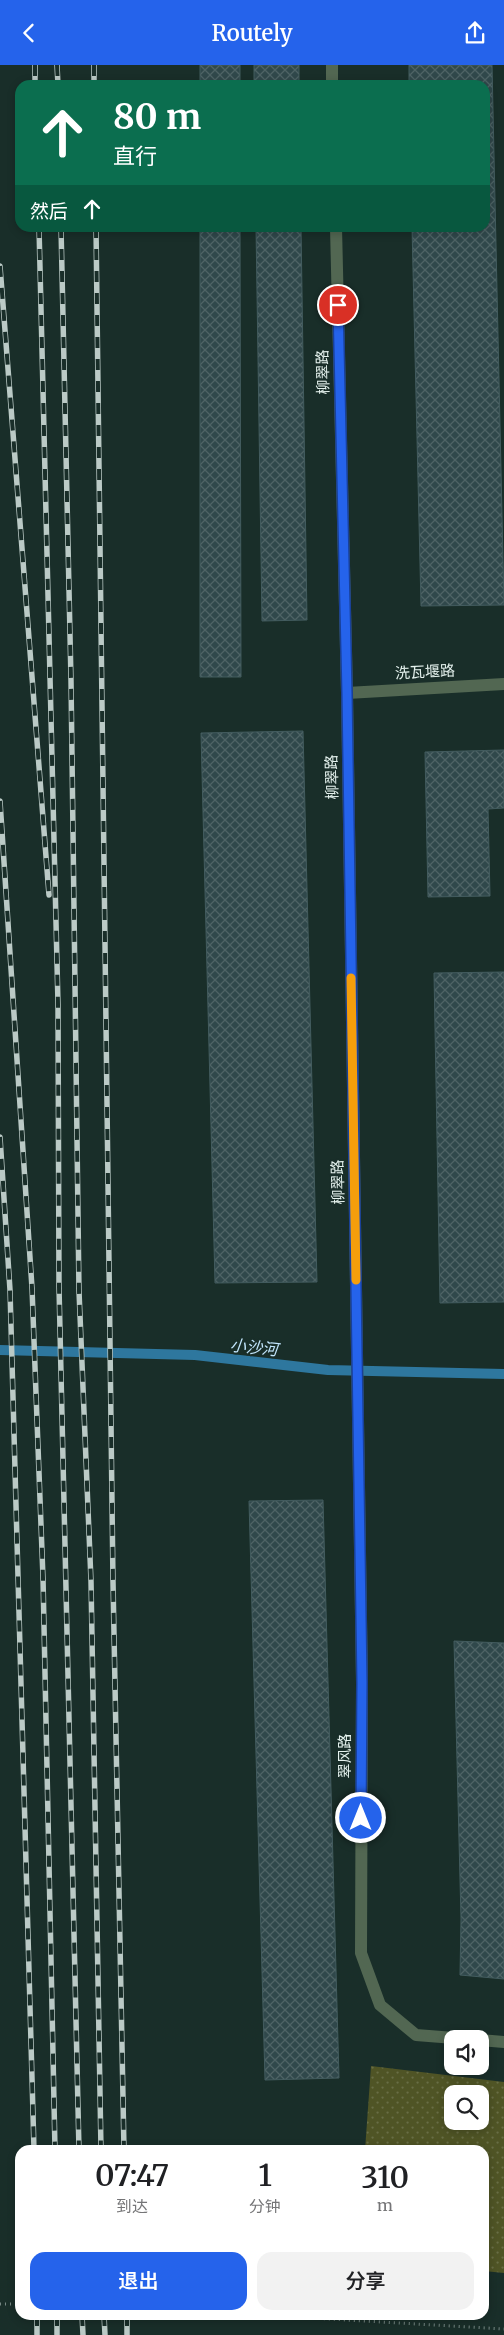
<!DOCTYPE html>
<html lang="zh">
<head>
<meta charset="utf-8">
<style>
	body { margin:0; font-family:Merriweather,"Noto Sans SC",serif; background:#f2f2f2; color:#202124; height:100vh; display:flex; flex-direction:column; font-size:19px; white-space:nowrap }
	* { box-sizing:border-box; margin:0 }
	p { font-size:16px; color:#757577 }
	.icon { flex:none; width:28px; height:28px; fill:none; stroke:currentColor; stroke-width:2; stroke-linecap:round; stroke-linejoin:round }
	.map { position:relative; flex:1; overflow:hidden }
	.panel { position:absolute; left:15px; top:2080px; width:474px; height:175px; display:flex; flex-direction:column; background:#fff; border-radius:15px; box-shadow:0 2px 8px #0003 }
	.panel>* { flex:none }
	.guide { position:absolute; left:15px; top:15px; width:475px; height:152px; border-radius:15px; box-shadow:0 2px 8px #0003; background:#0b6e4f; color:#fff; overflow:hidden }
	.tools { position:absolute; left:444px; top:1965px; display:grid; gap:10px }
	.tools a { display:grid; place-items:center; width:45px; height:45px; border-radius:10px; background:#fff; box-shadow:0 2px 8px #0003; font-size:25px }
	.pin { position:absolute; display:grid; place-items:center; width:42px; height:42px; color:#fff; margin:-21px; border:2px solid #fff; border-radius:50%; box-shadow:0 1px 5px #0007 }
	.me { position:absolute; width:55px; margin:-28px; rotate:0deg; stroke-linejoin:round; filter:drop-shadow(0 0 4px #0008) }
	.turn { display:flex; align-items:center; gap:18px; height:105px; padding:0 15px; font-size:22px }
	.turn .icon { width:65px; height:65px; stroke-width:2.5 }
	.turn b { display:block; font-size:35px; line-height:42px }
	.then { display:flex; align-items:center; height:48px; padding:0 15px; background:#0003; gap:10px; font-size:19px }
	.eta { display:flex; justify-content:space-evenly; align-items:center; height:85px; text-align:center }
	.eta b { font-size:30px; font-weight:600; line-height:35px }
	.cta { display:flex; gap:10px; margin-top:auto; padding:10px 15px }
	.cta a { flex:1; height:58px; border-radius:15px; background:#2563eb; color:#fff; font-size:20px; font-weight:600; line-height:58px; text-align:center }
	.cta a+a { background:#f2f2f2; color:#202124 }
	header { display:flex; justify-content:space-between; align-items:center; height:65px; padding:0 15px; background:#2563eb; color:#fff; font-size:22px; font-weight:600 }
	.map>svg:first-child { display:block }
	.park { fill:url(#park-dots); fill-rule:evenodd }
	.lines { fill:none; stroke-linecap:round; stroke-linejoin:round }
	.stream { stroke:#2e779e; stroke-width:10 }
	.building { fill:url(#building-cross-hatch); stroke:#435c5f }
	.path { stroke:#768783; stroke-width:3; stroke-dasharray:1 4; stroke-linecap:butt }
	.minor { stroke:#526752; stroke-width:12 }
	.rail-casing { stroke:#bbcac6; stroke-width:5.5 }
	.rail { stroke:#192e29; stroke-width:4; stroke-dasharray:11; stroke-linecap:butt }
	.route-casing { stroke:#184099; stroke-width:12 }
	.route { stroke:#2563eb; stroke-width:9 }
	.slow { stroke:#f59e0b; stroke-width:9 }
	.labels { text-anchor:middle; stroke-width:4; stroke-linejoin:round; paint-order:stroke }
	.street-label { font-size:15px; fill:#e5f2ee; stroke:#192e29 }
	.water-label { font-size:16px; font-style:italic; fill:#c3e7fe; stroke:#192e29 }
</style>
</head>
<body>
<header><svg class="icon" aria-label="back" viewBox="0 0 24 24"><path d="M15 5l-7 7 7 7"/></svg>Routely<svg class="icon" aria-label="share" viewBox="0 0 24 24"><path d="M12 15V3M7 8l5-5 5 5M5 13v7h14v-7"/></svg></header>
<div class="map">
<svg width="504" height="2270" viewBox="0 0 504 2270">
	<defs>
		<pattern id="park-dots" width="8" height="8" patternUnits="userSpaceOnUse" patternTransform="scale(1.25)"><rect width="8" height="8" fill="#4f5425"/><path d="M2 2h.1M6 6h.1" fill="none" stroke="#686d45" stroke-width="1.8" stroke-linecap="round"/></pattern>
		<pattern id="building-cross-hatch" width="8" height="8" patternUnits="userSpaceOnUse" patternTransform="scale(1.25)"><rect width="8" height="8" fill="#30484b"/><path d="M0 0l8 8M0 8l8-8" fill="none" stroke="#4e6365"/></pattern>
	</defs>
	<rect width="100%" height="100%" fill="#192e29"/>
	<path class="park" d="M371 2001 504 2017V2208L484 2206V2085H365ZM452 2029H480V2056H452Z"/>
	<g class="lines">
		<path class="stream" d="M0 1285 195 1290 328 1305 504 1309"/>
	</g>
	<path class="building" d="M200 0H240V20H200Z
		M254 0H299V20H254Z
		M409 0H492L504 540 421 541 412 162H485V20H409Z
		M200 162H240L241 612H200Z
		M256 162H301L307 555 262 556Z
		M303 666 317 1217 215 1218 201 668Z
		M504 685V743L488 744 490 831 428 832 425 687Z
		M504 907V1237L440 1238 434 908Z
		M323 1435 339 2013 265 2015 249 1436Z
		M454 1576 504 1578V1914L460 1910 461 1854Z"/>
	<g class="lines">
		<path class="path" d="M0 2239H20
			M259 2250 504 2264"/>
		<path class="minor" d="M332 0V20
			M336 162 347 628 362 1618 361 1888 380 1940 416 1970 467 1974
			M347 628 504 619
			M480 1975 504 1977"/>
		<defs>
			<path id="rail" d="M35 0V20
				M57 0 58 20
				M94 0V20
				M39 162 58 939 59 1222 79 2085
				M61 162 71 615 79 1226 91 1516 101 2085
				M96 162 113 1517 124 2085
				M0 201 49 830
				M0 736 32 1223 43 1513 55 2085
				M0 1072 10 1225 34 2085
				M37 2250V2270
				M57 2250V2270
				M82 2250 83 2270
				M104 2250 105 2270
				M127 2250V2270"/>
		</defs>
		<use href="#rail" class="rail-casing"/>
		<use href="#rail" class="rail"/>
	</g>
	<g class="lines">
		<defs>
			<path id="route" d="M338 240 347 628 362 1618 361 1753"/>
		</defs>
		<use href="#route" class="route-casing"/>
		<use href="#route" class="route"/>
		<path class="slow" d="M351 913 356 1215"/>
	</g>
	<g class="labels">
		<g class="street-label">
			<text transform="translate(323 307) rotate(-91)" y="5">柳翠路</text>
			<text transform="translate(425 607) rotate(-3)" y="5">洗瓦堰路</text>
			<text transform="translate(332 712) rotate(-91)" y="5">柳翠路</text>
			<text transform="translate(338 1117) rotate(-91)" y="5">柳翠路</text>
			<text transform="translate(345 1691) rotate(-90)" y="5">翠风路</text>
		</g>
		<g class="water-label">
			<text transform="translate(254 1282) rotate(6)" y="6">小沙河</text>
		</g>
	</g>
</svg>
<div class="tools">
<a><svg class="icon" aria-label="sound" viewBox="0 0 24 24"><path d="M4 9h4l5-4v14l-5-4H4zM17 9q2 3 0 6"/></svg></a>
<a><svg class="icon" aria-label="search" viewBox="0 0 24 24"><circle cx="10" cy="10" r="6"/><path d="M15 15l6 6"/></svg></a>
</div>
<div class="pin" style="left:338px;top:240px;background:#d93025"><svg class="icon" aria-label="arrive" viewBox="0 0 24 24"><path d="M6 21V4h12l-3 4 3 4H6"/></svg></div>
<svg class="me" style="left:361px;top:1753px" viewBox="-20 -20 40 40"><circle r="17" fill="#2563eb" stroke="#fff" stroke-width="3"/><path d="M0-11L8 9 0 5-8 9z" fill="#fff"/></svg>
<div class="guide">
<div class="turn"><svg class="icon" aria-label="ahead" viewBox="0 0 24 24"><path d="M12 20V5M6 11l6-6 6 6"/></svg><div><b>80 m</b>直行</div></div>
<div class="then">然后<svg class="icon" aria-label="ahead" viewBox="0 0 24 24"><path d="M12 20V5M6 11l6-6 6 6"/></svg></div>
</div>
<section class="panel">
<div class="eta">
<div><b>07:47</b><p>到达</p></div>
<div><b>1</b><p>分钟</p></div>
<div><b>310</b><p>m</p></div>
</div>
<div class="cta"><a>退出</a><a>分享</a></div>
</section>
</div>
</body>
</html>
